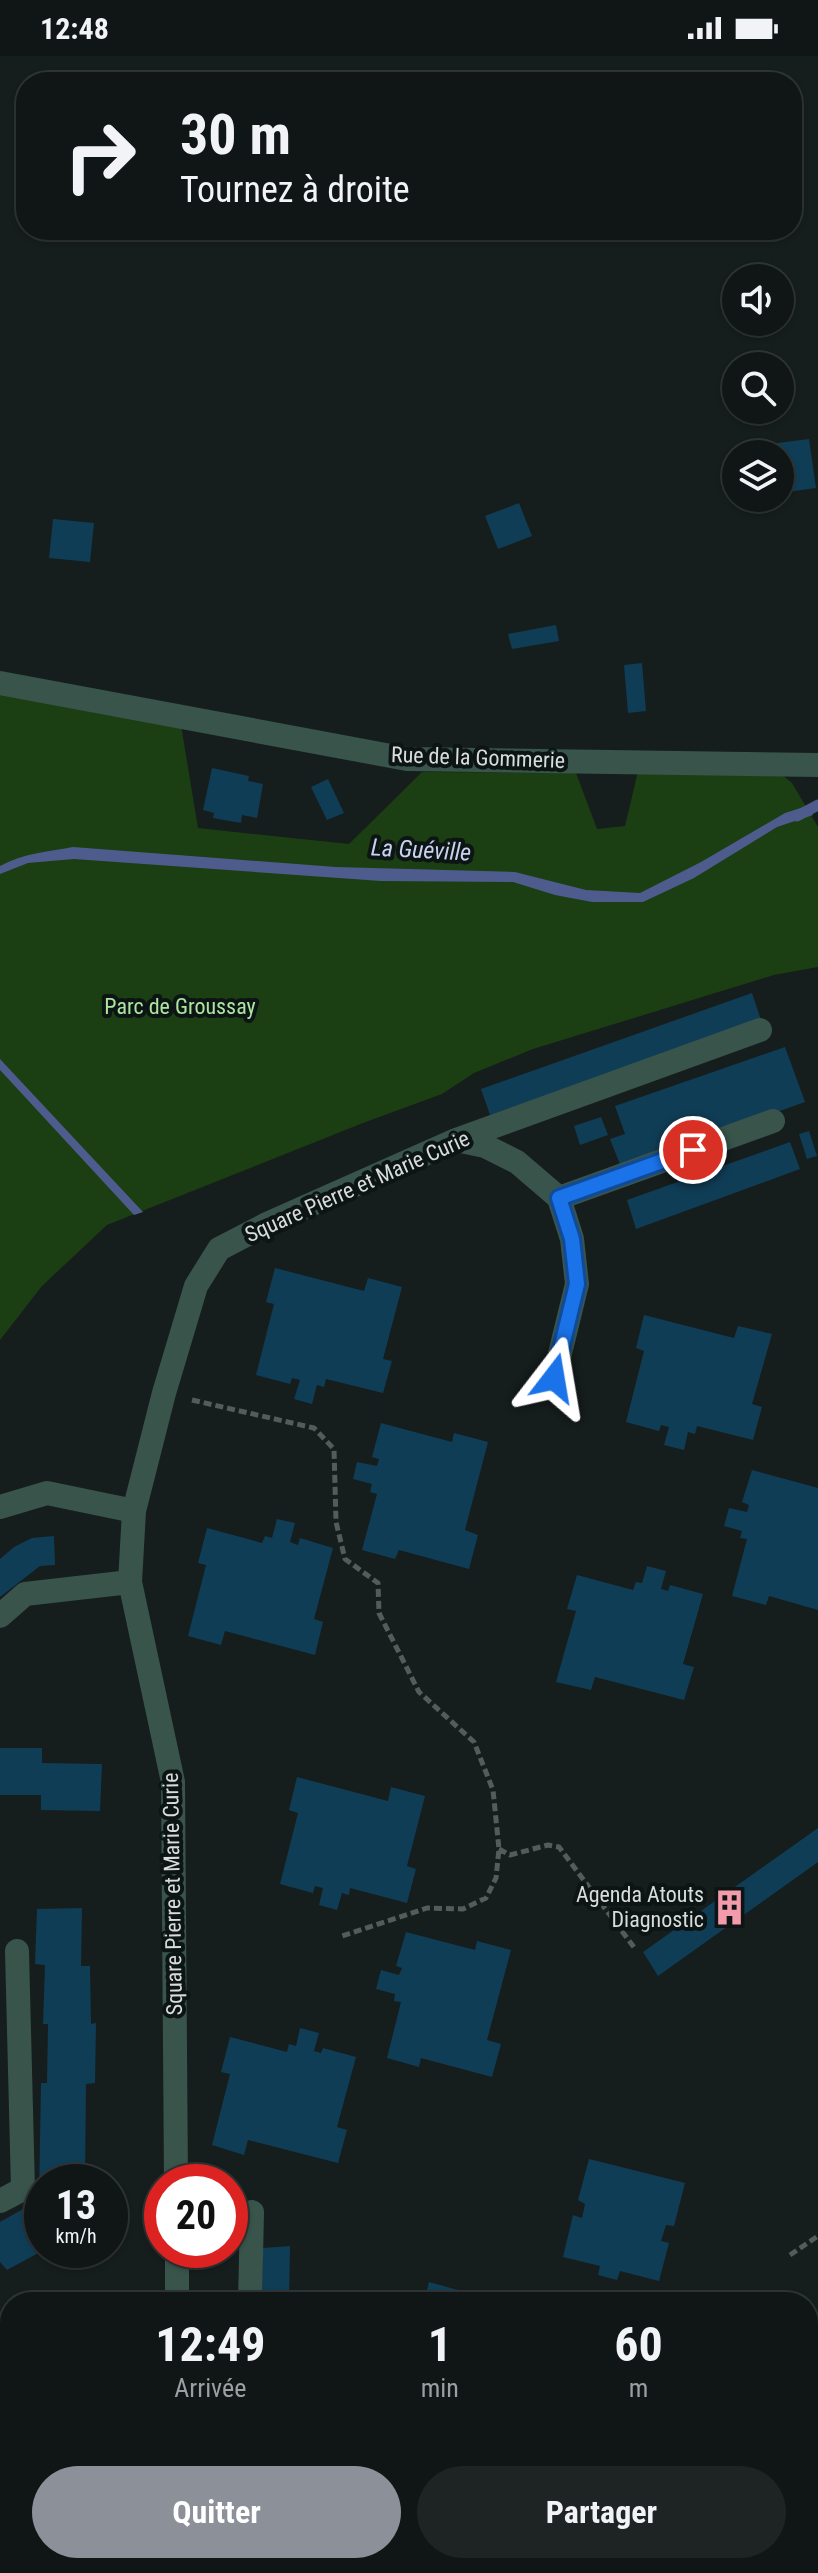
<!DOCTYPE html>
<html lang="fr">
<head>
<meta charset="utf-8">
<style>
	body { margin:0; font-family:"Roboto Condensed",sans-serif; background:#1e2323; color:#f1f3f6; height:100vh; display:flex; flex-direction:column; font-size:30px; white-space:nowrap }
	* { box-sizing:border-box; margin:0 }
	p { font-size:26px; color:#9c9fa1 }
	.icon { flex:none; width:44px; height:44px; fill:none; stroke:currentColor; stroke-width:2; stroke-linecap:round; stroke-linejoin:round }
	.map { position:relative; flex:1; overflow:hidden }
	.details { position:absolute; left:0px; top:2236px; width:818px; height:282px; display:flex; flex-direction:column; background:#101616; border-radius:32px 32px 0 0; box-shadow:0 2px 6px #0004,0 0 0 2px #303535 }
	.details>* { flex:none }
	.top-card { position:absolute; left:16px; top:16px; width:786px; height:168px; border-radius:32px; box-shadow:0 2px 6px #0004,0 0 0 2px #303535; background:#101616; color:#f1f3f6; overflow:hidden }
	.tools { position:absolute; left:722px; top:208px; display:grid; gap:16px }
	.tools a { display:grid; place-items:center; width:72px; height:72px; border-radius:50%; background:#101616; box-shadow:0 2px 6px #0004,0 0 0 2px #303535; font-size:40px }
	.speed { position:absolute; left:24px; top:2108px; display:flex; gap:16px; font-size:40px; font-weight:700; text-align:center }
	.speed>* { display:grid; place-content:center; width:104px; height:104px; border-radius:50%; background:#101616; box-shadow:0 2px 6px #0004,0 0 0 2px #303535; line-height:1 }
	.speed small { font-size:20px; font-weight:400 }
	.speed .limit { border:12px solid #d22; background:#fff; color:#111 }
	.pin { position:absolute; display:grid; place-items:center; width:68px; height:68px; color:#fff; margin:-34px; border:4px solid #fff; border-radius:50%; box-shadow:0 2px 8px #0007 }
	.me { position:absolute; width:88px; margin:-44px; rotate:14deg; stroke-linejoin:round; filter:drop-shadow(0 0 6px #0008) }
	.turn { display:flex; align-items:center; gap:28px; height:168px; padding:0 32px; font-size:36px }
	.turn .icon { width:104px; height:104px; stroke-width:2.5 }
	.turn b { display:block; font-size:56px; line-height:68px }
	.eta { display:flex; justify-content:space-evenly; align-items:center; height:136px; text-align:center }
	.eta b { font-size:48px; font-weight:700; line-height:56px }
	.action { display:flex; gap:16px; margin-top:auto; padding:16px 32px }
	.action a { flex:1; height:92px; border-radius:48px; background:#8c9099; color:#fff; font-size:32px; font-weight:700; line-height:92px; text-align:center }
	.action a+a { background:#1e2323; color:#f1f3f6 }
	.status { display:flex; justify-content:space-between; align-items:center; height:56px; padding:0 40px; background:#101616; direction:ltr }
	.status svg { height:22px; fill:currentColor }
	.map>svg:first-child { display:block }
	.green { fill:#1b3e12 }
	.water { fill:#4d5c8d }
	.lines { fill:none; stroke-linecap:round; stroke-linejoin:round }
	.stream { stroke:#4d5c8d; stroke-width:11 }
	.building { fill:#103d56 }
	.path { stroke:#555b5b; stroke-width:5; stroke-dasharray:8 4; stroke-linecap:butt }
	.minor { stroke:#38544b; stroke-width:24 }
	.route-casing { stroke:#114b97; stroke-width:20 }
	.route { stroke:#1a73e8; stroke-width:14 }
	.labels { text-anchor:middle; stroke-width:8; stroke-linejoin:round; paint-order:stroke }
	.street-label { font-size:22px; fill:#d8dcdd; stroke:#0d1414 }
	.park-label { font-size:22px; fill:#ace59f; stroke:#0d1414 }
	.poi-label { font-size:22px; fill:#d8dcdd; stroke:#0d1414; text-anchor:end }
	.water-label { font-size:24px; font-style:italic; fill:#c8d2f1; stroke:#0d1414 }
</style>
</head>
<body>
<div class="status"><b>12:48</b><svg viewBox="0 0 49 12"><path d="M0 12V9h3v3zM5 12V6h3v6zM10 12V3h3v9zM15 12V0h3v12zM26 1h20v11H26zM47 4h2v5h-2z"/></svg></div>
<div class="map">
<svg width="818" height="2517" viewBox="0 0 818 2517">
	<rect width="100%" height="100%" fill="#161d1d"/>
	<path class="green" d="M0 637 181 669 198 772 349 788 422 716 576 717 597 773 625 770 638 715 780 717 792 727 818 771V911L774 919 533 993 474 1017 442 1038 363 1067 107 1169 42 1230 0 1284Z"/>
	<path class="water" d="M807 750 813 759 777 771 694 822 643 846H592L555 839 513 826 381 825 74 803 28 807 0 818V810C24 797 47 796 73 791L336 811 515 816 586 834 640 837 701 806 785 757Z
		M0 1003 143 1156 134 1159 0 1014Z"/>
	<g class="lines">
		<path class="stream" d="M797 760 818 749"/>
	</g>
	<path class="building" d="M809 383 816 432 780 437V398H763L762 389Z
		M519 447 532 480 498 493 485 460Z
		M53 463 94 467 90 506 49 502Z
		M556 569 559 585 512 593 508 578Z
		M642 607 646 655 628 657 624 609Z
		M212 712 249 720 248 725 263 728 257 762 242 759 241 767 213 762 214 757 203 754Z
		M328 723 344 757 327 764 311 731Z
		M752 937 761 964 490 1059 481 1033Z
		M785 991 805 1046 621 1111 610 1083 625 1078 615 1050Z
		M601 1061 608 1079 580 1089 574 1070Z
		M809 1075 817 1100 807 1103 799 1078Z
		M790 1086 800 1113 636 1173 627 1144Z
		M275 1212 364 1235 368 1222 402 1231 383 1303 392 1305 383 1337 326 1323 324 1331 317 1329 312 1348 294 1343 300 1324 292 1322 290 1328 256 1319 274 1248 266 1246Z
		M644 1259 734 1282 738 1270 772 1278 752 1348 762 1351 753 1384 697 1370 695 1378 688 1376 684 1394 664 1389 669 1371 661 1369 659 1375 626 1366 644 1295 636 1292Z
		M381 1367 452 1386 454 1377 488 1386 465 1474 478 1479 469 1513 399 1494 395 1503 362 1494 377 1438 370 1436 372 1428 353 1423 357 1406 377 1410 379 1403 372 1401Z
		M752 1414 818 1432V1554L769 1540 766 1549 732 1540 747 1483 740 1482 742 1475 724 1470 729 1452 747 1456 749 1449 742 1446Z
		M277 1463 295 1467 290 1486 298 1489 300 1482 333 1492 314 1563 323 1566 315 1599 225 1575 221 1589 188 1580 206 1509 198 1507 207 1472 262 1487 265 1480 272 1482Z
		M54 1480 55 1509 40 1510 0 1541V1503L14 1491 32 1482Z
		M647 1510 666 1515 661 1533 668 1535 670 1529 703 1538 683 1608 694 1611 684 1644 595 1621 591 1634 556 1626 576 1555 567 1553 577 1519 633 1534 636 1526 642 1527Z
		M0 1692H42V1707L102 1708 100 1755 41 1754V1739H0Z
		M297 1721 388 1745 391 1731 425 1740 407 1810 416 1813 407 1847 350 1832 349 1839 342 1837 337 1854 319 1849 323 1832 315 1830 313 1837 280 1828 298 1757 289 1754Z
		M818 1772V1806L658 1920 643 1896Z
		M82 1852 81 1910H90L91 1968 96 1967 95 2027 86 2028 85 2126H42V2195L7 2214 0 2206V2166L39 2144 41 2027H47L48 1968H43L45 1909 35 1908 37 1853Z
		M406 1876 475 1894 477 1885 511 1894 487 1984 501 1988 492 2021 421 2002 419 2011 387 2002 401 1946 394 1945 395 1938 376 1933 381 1914 399 1919 402 1912 396 1910Z
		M300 1972 319 1977 314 1995 321 1997 323 1992 356 2001 337 2071 347 2074 338 2107 248 2084 244 2099 212 2089 230 2018 221 2016 230 1981 287 1996 289 1988 296 1990Z
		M589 2103 685 2127 674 2170 666 2169 661 2185 669 2187 659 2225 620 2215 617 2224 598 2219 600 2210 563 2201 573 2159 582 2162 585 2148 578 2144Z
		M290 2190 289 2246H262L263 2192Z
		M429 2226 498 2245V2246H424Z
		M808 2310 818 2313V2362L815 2373 818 2374V2390L811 2418 808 2417Z
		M232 2508H263L258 2517H227Z
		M354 2508H379L409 2517H352Z
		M651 2508 648 2517H578L548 2509Z"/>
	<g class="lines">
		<path class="path" d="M192 1344 314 1372 334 1393 336 1466 345 1503 378 1527 379 1557 419 1636 474 1686 493 1734 499 1793 496 1822 486 1842 463 1853 427 1852 342 1880
			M499 1793 510 1799 548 1789 559 1791 636 1894
			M790 2199 818 2180"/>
		<path class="minor" d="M0 627 407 703 818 709
			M456 1084 485 1090 517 1106 559 1142 572 1183 577 1228 554 1322
			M559 1142 773 1065
			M0 1451 47 1437 134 1455
			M0 1560 25 1538 130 1526
			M176 2126 173 1726 130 1526 134 1455 164 1337 196 1230 219 1193 267 1168 456 1084 760 974
			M0 2145 23 2133 17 1895
			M177 2194V2246
			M250 2246 252 2156
			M105 2517 114 2508
			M211 2517 218 2508"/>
	</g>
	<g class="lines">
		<defs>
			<path id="route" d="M554 1322 577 1228 572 1183 559 1142 693 1094"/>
		</defs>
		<use href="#route" class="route-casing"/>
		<use href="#route" class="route"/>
	</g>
	<defs>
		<symbol id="building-bare" viewBox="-9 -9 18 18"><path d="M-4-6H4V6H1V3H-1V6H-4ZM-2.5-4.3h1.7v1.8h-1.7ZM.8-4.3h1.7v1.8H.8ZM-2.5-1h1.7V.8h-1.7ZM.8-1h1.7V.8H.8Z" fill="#f39aab" stroke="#0d1414" stroke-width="2.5" paint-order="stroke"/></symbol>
	</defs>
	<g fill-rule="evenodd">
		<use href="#building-bare" x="704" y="1826" width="51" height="51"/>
	</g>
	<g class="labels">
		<g class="street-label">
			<text transform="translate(478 701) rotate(2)" y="8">Rue de la Gommerie</text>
			<text transform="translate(357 1130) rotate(-24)" y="8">Square Pierre et Marie Curie</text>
			<text transform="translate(172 1838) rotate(-91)" y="8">Square Pierre et Marie Curie</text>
		</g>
		<g class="park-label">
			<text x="180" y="958">Parc de Groussay</text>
		</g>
		<g class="poi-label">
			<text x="704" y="1846">Agenda Atouts<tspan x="704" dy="25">Diagnostic</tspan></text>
		</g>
		<g class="water-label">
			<text transform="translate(421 794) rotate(3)" y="8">La Guéville</text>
		</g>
	</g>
</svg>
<div class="tools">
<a><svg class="icon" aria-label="sound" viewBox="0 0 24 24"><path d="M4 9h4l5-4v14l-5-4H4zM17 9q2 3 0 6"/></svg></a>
<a><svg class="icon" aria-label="search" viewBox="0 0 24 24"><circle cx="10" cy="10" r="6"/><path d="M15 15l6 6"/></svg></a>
<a><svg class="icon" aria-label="layers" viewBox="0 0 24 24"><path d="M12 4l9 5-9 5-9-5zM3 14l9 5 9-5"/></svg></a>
</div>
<div class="speed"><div>13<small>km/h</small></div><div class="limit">20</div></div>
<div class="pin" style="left:693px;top:1094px;background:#d93025"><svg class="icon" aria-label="arrive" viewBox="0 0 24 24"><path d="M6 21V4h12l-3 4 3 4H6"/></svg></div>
<svg class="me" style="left:554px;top:1322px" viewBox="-20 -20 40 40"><path d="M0-17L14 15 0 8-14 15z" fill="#1a73e8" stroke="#fff" stroke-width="4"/></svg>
<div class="top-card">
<div class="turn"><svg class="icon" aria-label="right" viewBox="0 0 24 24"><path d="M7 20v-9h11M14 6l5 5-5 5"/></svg><div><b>30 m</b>Tournez à droite</div></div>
</div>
<section class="details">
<div class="eta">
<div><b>12:49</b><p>Arrivée</p></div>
<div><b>1</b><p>min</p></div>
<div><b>60</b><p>m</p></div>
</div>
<div class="action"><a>Quitter</a><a>Partager</a></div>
</section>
</div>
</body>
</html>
